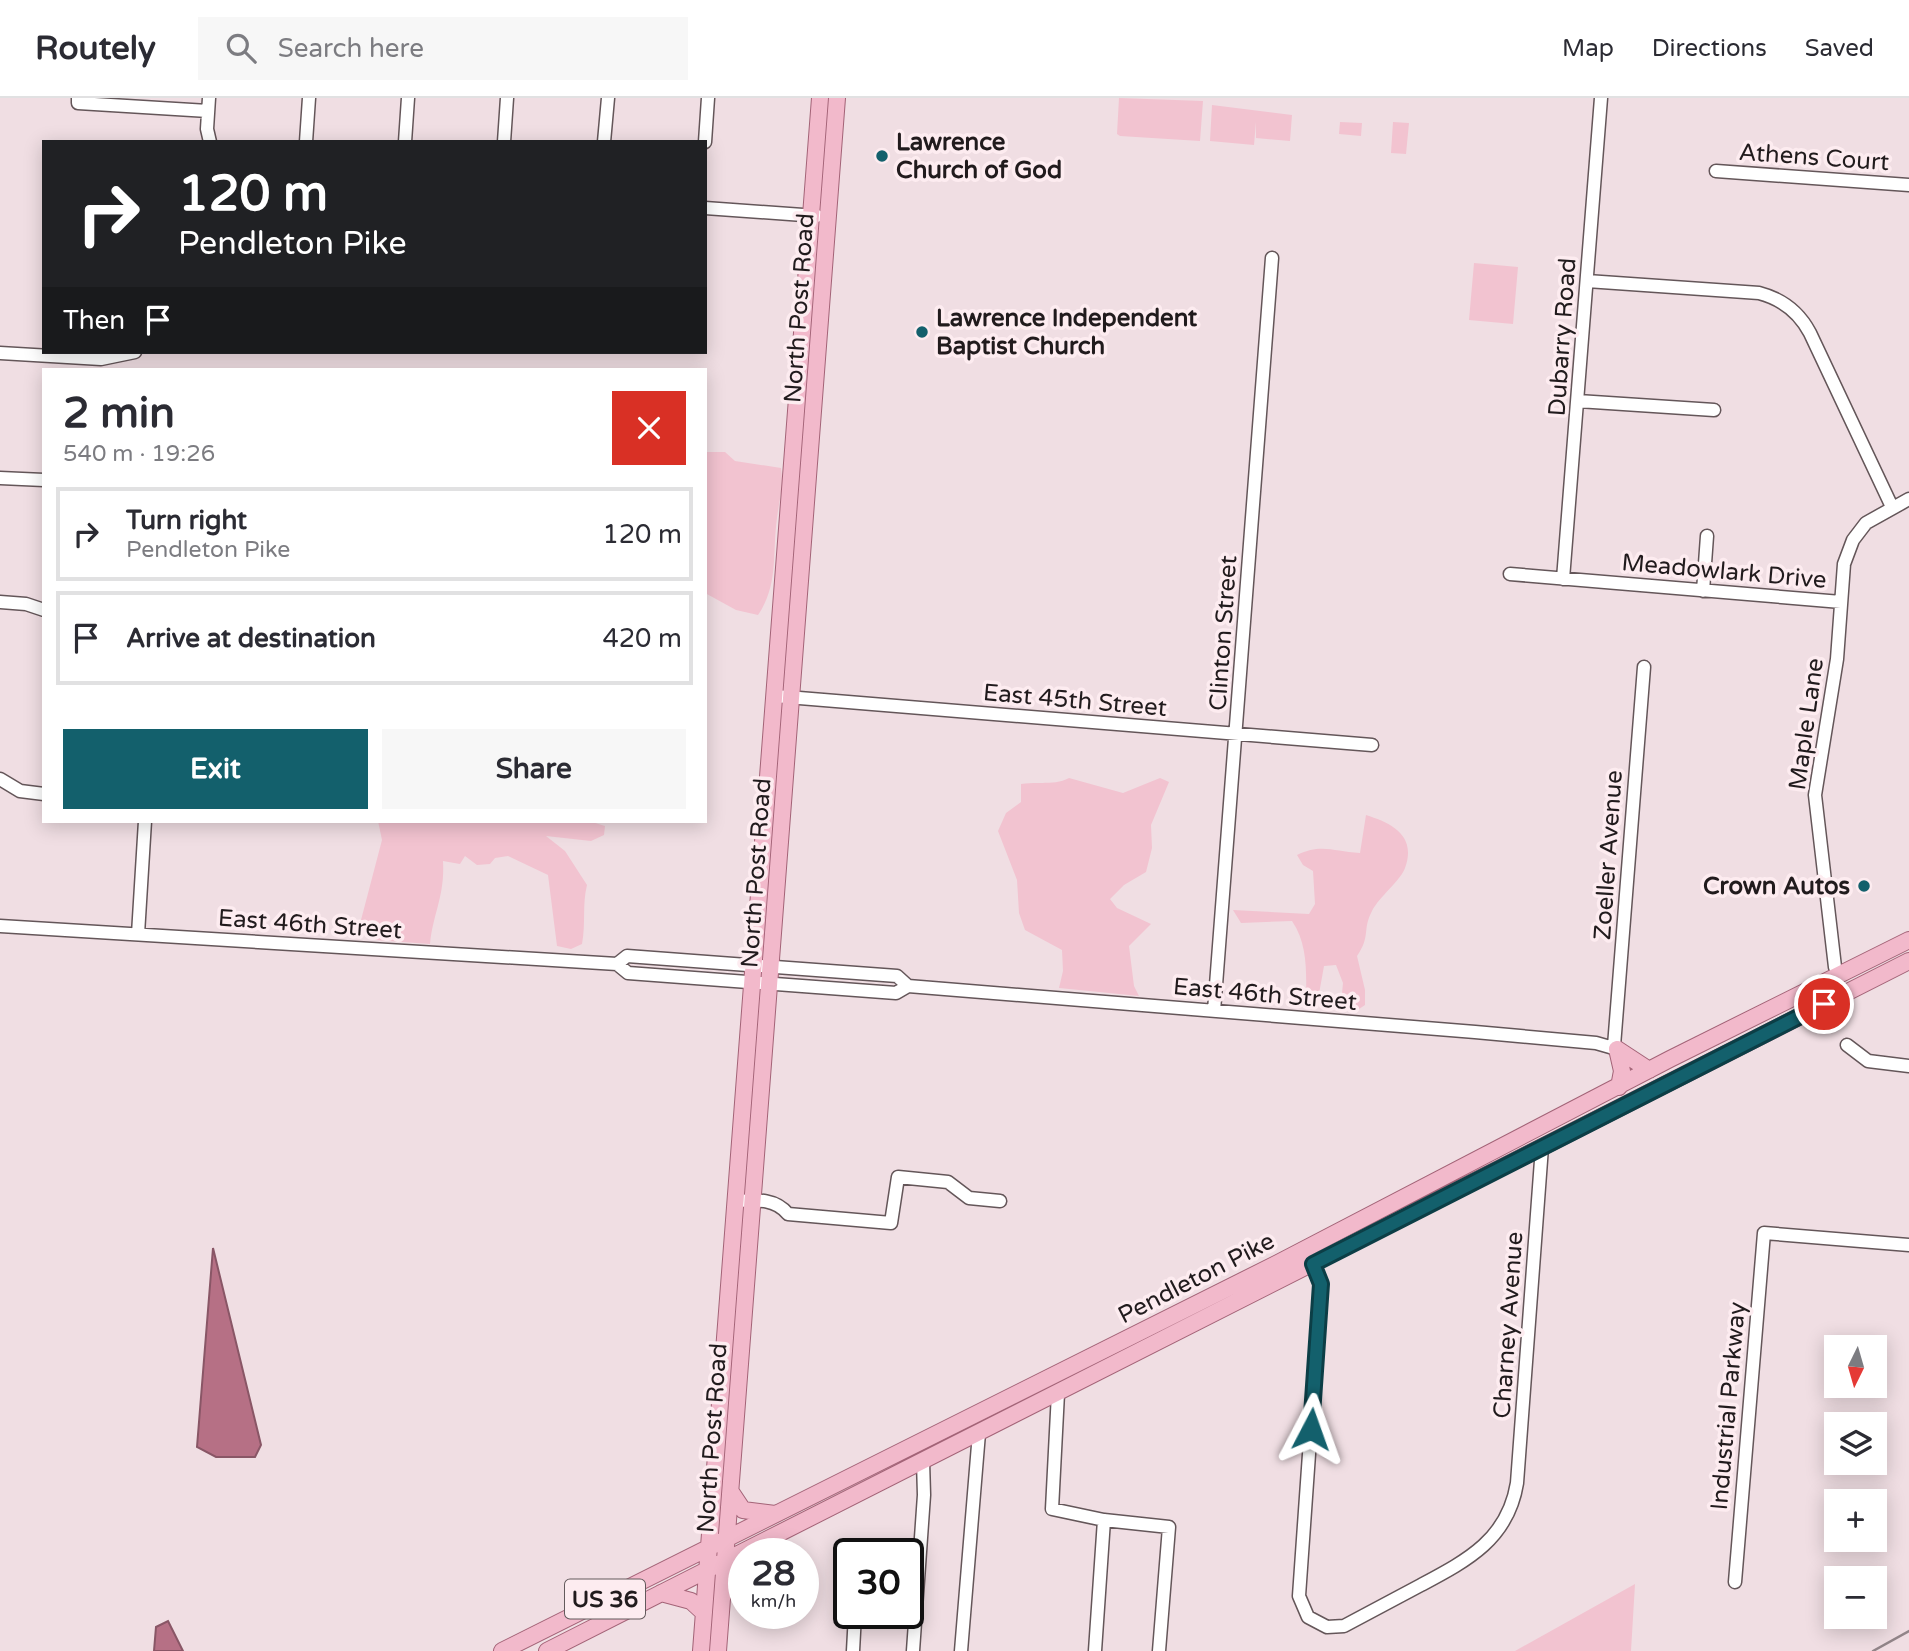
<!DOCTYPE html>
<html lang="en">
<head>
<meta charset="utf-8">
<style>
	body { margin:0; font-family:"Varela Round",sans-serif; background:#f7f7f7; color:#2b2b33; height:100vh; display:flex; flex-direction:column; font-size:26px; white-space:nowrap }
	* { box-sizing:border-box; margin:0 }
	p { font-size:23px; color:#7c7c81 }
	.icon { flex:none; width:38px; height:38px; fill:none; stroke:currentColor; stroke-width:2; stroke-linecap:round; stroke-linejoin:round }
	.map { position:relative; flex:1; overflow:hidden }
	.panel { position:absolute; left:42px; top:270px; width:665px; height:455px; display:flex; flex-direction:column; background:#fff; border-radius:0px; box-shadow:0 4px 18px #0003 }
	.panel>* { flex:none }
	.hud { position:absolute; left:42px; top:42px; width:665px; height:214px; border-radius:0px; box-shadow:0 4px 18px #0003; background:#202124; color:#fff; overflow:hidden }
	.needle { width:46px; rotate:185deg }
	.buttons { position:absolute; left:1824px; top:1237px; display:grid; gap:14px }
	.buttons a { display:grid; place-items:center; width:63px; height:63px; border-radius:0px; background:#fff; box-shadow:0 4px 18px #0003; font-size:35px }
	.speed { position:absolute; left:728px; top:1440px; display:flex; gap:14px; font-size:35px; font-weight:700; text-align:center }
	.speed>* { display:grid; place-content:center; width:91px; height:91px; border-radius:50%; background:#fff; box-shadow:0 4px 18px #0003; line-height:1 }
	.speed small { font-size:18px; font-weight:400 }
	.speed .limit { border:4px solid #111; border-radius:10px; background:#fff; color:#111 }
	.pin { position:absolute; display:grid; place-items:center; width:60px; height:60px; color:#fff; margin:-30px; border:4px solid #fff; border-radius:50%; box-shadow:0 2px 7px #0007 }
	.me { position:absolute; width:77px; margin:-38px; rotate:4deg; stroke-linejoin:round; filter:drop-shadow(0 0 5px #0008) }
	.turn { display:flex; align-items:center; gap:24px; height:147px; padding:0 21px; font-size:32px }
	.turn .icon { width:91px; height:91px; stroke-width:2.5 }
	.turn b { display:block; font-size:49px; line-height:60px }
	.then { display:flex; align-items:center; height:66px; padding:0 21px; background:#0003; gap:14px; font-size:26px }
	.round { display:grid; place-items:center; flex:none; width:74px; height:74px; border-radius:0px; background:#f7f7f7 }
	.headline { display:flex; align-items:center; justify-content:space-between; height:119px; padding:0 21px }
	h1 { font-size:42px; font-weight:700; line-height:52px }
	.action { display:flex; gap:14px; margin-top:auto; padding:14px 21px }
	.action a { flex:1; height:80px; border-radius:0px; background:#13606c; color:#fff; font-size:28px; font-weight:700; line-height:80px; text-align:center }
	.action a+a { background:#f7f7f7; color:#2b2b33 }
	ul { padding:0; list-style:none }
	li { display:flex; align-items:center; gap:21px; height:94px; margin:0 14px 10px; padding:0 7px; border:4px solid #e1e1e2; border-radius:0px }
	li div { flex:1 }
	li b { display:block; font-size:26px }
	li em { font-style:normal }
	header { display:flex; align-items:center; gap:42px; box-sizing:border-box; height:98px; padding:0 35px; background:#fff; border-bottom:2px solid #e1e1e2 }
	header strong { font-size:33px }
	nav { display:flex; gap:38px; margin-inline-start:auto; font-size:24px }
	.search { width:490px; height:63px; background:#f7f7f7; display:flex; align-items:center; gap:18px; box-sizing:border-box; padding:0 24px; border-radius:0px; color:#7c7c81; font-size:26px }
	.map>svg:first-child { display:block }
	.green { fill:#f2c3d0 }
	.water { fill:#b67085; stroke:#895666; stroke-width:2 }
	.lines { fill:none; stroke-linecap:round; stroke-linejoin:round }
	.minor-casing { stroke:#645659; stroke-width:15 }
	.major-casing { stroke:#a36377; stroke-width:18 }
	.minor { stroke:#fff; stroke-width:12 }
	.major { stroke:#f2b9cb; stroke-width:16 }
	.rail { stroke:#928589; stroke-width:2.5 }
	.route-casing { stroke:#0c3e46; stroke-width:18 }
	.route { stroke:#13606c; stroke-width:12 }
	.poi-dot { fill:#13606c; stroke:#fdecf0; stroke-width:2.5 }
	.labels { text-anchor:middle; stroke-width:7; stroke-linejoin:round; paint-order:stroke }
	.shield { fill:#fdecf0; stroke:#635a5c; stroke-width:2 }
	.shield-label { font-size:23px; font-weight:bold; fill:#211b1d }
	.poi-label { font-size:24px; font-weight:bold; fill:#211b1d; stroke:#fdecf0; text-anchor:start }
	.street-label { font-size:24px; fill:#211b1d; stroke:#fdecf0 }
</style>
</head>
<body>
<header>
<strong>Routely</strong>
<div class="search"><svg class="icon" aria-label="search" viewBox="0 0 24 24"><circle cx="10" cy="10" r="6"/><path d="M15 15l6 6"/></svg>Search here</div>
<nav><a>Map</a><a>Directions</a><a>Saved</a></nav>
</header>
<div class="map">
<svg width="1909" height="1553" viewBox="0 0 1909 1553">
	<rect width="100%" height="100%" fill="#f0dee3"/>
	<path class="green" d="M1119 0 1203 3 1200 43 1120 38 1117 36Z
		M1212 7 1292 17 1290 43 1256 40V24L1254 47 1210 43Z
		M1340 24 1362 25 1361 38 1339 36Z
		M1393 24 1409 25 1406 56 1391 55Z
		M1474 165 1518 169 1513 226 1469 222Z
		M705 354H725L735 363 781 370C784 388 779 403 777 420 772 456 779 486 758 517L736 512 705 495Z
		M1069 680 1123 695 1160 680 1169 684 1151 727 1152 750 1146 774 1124 787 1110 801 1117 810 1151 826 1129 848 1134 888 1139 898 1059 890 1063 873 1062 852 1025 832 1019 815 1017 782 998 733 1006 715 1021 704V686C1038 683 1054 688 1069 680Z
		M1366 717C1391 725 1417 737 1405 770 1401 782 1379 799 1372 813 1362 832 1371 838 1357 858L1365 892V907L1356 913 1341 906 1343 885 1336 867 1324 868 1317 907H1306C1306 878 1309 848 1292 823L1241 825 1233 812 1309 816 1315 806 1313 773 1303 767 1297 757C1322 745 1334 754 1360 755Z
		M378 723H589L605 728 604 737 591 743 546 738 565 753 587 787C582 807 586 825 582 846L571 851 557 848 548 777 508 758 495 760 490 766 477 767 465 758 460 766 443 763C445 798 433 815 430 846L376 842 361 822 382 742Z
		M1635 1486 1631 1553H1515Z"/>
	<path class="water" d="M213 1150 261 1347 255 1359H216L197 1349Z
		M168 1523 183 1553H154L156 1529Z"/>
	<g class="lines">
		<defs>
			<path id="minor" d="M78 0V5L208 13
				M209 0 207 31 210 44
				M306 44 309 0
				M405 44 408 0
				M504 44 507 0
				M604 44 608 0
				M705 44 708 0
				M1716 73 1909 87
				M705 110 817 118
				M1587 183 1759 195C1782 201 1799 214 1810 235L1892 409
				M0 255 101 261 135 254
				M1578 303 1714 312
				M0 380 44 382
				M1510 476 1841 504
				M1563 481 1601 0
				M1703 493 1707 438
				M0 504 26 506 44 512
				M775 598 1372 647
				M0 681 20 693 44 696
				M0 828 617 866 628 875 896 895 908 888 1475 934 1596 945 1617 951
				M138 836 145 723
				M617 866 627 858 897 878 908 888
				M1839 877 1835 869 1815 697 1837 561 1844 466 1853 442 1866 425 1909 401
				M1214 913 1272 160
				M1847 947 1868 963 1909 968
				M1614 948 1644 569
				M737 1103C756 1102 775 1100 788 1116L891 1125 898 1079 948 1084 969 1100 1000 1103
				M1309 1160 1321 1186 1299 1498 1308 1519 1327 1529 1344 1528C1370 1514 1395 1501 1421 1487 1468 1462 1508 1441 1517 1385L1542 1049
				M1058 1295 1052 1411 1104 1422 1169 1429 1159 1553
				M888 1456 890 1451
				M1735 1484 1764 1135 1909 1147
				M853 1553 855 1516
				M913 1553 924 1397 923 1363
				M961 1553 979 1335
				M1095 1553 1104 1422"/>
			<path id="major" d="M1617 951 1622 973 1619 989
				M1617 951 1649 972
				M731 1394 743 1412 775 1416
				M661 1495 691 1503 704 1515
				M502 1553 1278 1165 1670 961 1909 842
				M547 1553 1909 863
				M701 1553 820 0
				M718 1553 837 0"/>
		</defs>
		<use href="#minor" class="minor-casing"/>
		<use href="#major" class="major-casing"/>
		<use href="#minor" class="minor"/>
		<use href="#major" class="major"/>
		<path class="rail" d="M1873 1553 1909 1533"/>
	</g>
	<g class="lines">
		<defs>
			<path id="route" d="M1311 1331 1321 1186 1313 1166 1824 906"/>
		</defs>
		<use href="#route" class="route-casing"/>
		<use href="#route" class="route"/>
	</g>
	<g class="poi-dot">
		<circle cx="882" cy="58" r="7"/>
		<circle cx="922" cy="234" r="7"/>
		<circle cx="1864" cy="788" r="7"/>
	</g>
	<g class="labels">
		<rect class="shield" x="565" y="1481.5" width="80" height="39" rx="5"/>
		<g class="shield-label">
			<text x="605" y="1509">US 36</text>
		</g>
		<g class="poi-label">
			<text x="896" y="52">Lawrence<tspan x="896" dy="28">Church of God</tspan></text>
			<text x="936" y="228">Lawrence Independent<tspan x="936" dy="28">Baptist Church</tspan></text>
			<text x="1850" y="796" text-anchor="end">Crown Autos</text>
		</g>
		<g class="street-label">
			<text transform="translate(1814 59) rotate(4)" y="8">Athens Court</text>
			<text transform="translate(799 210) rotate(-86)" y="8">North Post Road</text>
			<text transform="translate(1562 239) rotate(-86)" y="8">Dubarry Road</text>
			<text transform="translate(1724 473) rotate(5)" y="8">Meadowlark Drive</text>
			<text transform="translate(1223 535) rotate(-86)" y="8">Clinton Street</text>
			<text transform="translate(1075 602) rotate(5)" y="8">East 45th Street</text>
			<text transform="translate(1806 626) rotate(-82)" y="8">Maple Lane</text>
			<text transform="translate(1608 757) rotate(-86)" y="8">Zoeller Avenue</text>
			<text transform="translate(756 775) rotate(-86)" y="8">North Post Road</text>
			<text transform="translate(310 826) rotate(4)" y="8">East 46th Street</text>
			<text transform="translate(1265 896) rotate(5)" y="8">East 46th Street</text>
			<text transform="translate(1196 1180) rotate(-27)" y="8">Pendleton Pike</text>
			<text transform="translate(1508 1227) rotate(-86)" y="8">Charney Avenue</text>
			<text transform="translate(1728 1308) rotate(-85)" y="8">Industrial Parkway</text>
			<text transform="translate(712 1340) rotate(-86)" y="8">North Post Road</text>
		</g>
	</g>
</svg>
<div class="buttons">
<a><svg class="needle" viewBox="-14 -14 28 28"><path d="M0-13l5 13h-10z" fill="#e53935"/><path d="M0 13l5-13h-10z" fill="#7c7c81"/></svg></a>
<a><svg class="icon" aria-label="layers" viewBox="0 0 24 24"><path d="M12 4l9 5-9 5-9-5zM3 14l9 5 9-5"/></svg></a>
<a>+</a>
<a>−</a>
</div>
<div class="speed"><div>28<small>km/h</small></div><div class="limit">30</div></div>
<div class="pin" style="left:1824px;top:906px;background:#d93025"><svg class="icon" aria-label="arrive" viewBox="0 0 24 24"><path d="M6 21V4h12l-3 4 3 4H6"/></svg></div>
<svg class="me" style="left:1311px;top:1331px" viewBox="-20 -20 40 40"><path d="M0-17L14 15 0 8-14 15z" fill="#13606c" stroke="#fff" stroke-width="4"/></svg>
<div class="hud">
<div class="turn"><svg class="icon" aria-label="right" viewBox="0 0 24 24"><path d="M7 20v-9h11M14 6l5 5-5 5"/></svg><div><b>120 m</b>Pendleton Pike</div></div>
<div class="then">Then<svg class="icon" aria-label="arrive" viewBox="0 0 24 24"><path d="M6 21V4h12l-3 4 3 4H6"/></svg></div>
</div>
<section class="panel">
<div class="headline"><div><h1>2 min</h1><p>540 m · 19:26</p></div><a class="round" style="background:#d93025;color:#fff"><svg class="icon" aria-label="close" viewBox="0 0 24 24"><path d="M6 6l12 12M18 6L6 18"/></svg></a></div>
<ul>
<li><svg class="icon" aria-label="right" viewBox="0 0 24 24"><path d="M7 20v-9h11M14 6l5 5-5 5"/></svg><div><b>Turn right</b><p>Pendleton Pike</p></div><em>120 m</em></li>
<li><svg class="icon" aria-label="arrive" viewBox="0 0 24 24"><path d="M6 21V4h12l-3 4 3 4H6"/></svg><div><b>Arrive at destination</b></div><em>420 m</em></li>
</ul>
<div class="action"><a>Exit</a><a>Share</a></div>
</section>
</div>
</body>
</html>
